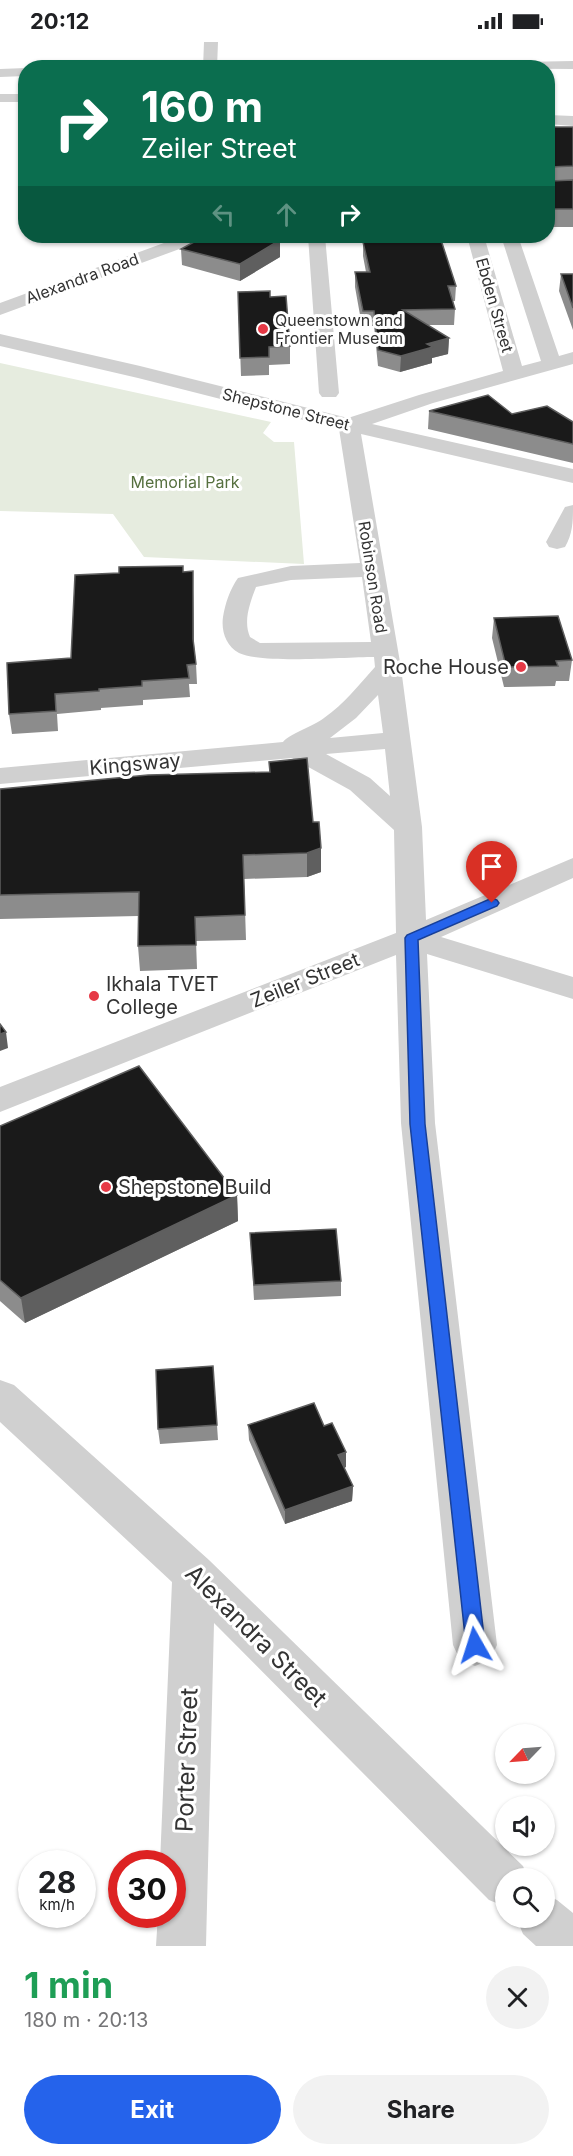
<!DOCTYPE html>
<html lang="en">
<head>
<meta charset="utf-8">
<style>
	body { margin:0; font-family:Inter,sans-serif; background:#f2f2f2; color:#202124; height:100vh; display:flex; flex-direction:column; font-size:22px; white-space:nowrap }
	* { box-sizing:border-box; margin:0 }
	p { font-size:20px; color:#757577 }
	.icon { flex:none; width:33px; height:33px; fill:none; stroke:currentColor; stroke-width:2; stroke-linecap:round; stroke-linejoin:round }
	.map { position:relative; height:1904px; overflow:hidden }
	.panel { display:flex; flex-direction:column; background:#fff; flex:1 }
	.panel>* { flex:none }
	.hud { position:absolute; left:18px; top:18px; width:537px; height:183px; border-radius:24px; box-shadow:0 2px 4px #0004; background:#0b6e4f; color:#fff; overflow:hidden }
	.needle { width:39px; rotate:245deg }
	.tools { position:absolute; left:495px; top:1682px; display:grid; gap:12px }
	.tools a { display:grid; place-items:center; width:60px; height:60px; border-radius:50%; background:#fff; box-shadow:0 2px 4px #0004; font-size:30px }
	.speed { position:absolute; left:18px; top:1808px; display:flex; gap:12px; font-size:30px; font-weight:700; text-align:center }
	.speed>* { display:grid; place-content:center; width:78px; height:78px; border-radius:50%; background:#fff; box-shadow:0 2px 4px #0004; line-height:1 }
	.speed small { font-size:15px; font-weight:400 }
	.speed .limit { border:9px solid #d22; background:#fff; color:#111 }
	.pin { position:absolute; display:grid; place-items:center; width:51px; height:51px; color:#fff; margin:-62px -26px; border-radius:50% 50% 50% 0; rotate:-45deg; box-shadow:0 0 6px #0007 }
	.pin .icon { rotate:45deg }
	.me { position:absolute; width:66px; margin:-33px; rotate:354deg; stroke-linejoin:round; filter:drop-shadow(0 0 4px #0008) }
	.turn { display:flex; align-items:center; gap:21px; height:126px; padding:0 24px; font-size:27px }
	.turn .icon { width:78px; height:78px; stroke-width:2.5 }
	.turn b { display:block; font-size:42px; line-height:51px }
	.lanes { display:flex; align-items:center; height:57px; padding:0 24px; background:#0003; justify-content:center; gap:30px; direction:ltr }
	.lanes .off { opacity:.35 }
	.round { display:grid; place-items:center; flex:none; width:63px; height:63px; border-radius:32px; background:#f2f2f2 }
	.overview { display:flex; align-items:center; justify-content:space-between; height:102px; padding:0 24px }
	h1 { font-size:36px; font-weight:700; line-height:45px; color:#1e9e55 }
	.cta { display:flex; gap:12px; margin-top:auto; padding:12px 24px }
	.cta a { flex:1; height:69px; border-radius:36px; background:#2563eb; color:#fff; font-size:24px; font-weight:700; line-height:69px; text-align:center }
	.cta a+a { background:#f2f2f2; color:#202124 }
	.status { display:flex; justify-content:space-between; align-items:center; height:42px; padding:0 30px; background:#fff; direction:ltr }
	.status svg { height:16px; fill:currentColor }
	.map>svg:first-child { display:block }
	.green { fill:#e6ecdf }
	.lines { fill:none; stroke-linecap:round; stroke-linejoin:round }
	.minor { fill:#d0d0d0; fill-rule:evenodd }
	.wall { fill:#8c8c8c }
	.shaded-wall { fill:#5f5f5f }
	.building { fill:#1a1a1a; stroke:#5f5f5f; stroke-width:1.5 }
	.route { fill:#2563eb; stroke:#184099; stroke-width:1.5 }
	.poi-dot { fill:#e63946; stroke:#fff; stroke-width:2 }
	.labels { text-anchor:middle; stroke-width:6; stroke-linejoin:round; paint-order:stroke }
	.far-street-label { font-size:16px; fill:#333; stroke:#fff }
	.far-poi-label { font-size:16px; fill:#333; stroke:#fff; text-anchor:start }
	.far-park-label { font-size:16px; fill:#56703f; stroke:#fff }
	.poi-label { font-size:20px; fill:#333; stroke:#fff; text-anchor:start }
	.street-label { font-size:20px; fill:#333; stroke:#fff }
	.near-street-label { font-size:24px; fill:#333; stroke:#fff }
</style>
</head>
<body>
<div class="status"><b>20:12</b><svg viewBox="0 0 49 12"><path d="M0 12V9h3v3zM5 12V6h3v6zM10 12V3h3v9zM15 12V0h3v12zM26 1h20v11H26zM47 4h2v5h-2z"/></svg></div>
<div class="map">
<svg width="573" height="1904" viewBox="0 0 573 1904">
	<rect width="100%" height="100%" fill="#fff"/>
	<path class="green" d="M0 321 271 380 263 391 274 400H294L304 522 144 515 113 472 0 469Z"/>
	<g class="lines">
		<path class="minor" d="M204 0H218L217 26H203Z
			M573 19V27L407 26 414 22Z
			M26 26V34L0 35V27Z
			M0 52H26V60H0Z
			M548 73 573 74V84L548 82Z
			M183 194H207L204 198 0 273V261Z
			M308 194H325L339 351 336 355H322L319 351Z
			M467 194H484L522 324 541 319 501 194H518L559 314 573 310V322L433 361 372 382 573 427V441L361 392 401 626 422 785 426 878 573 816V836L441 895 573 935V957L427 912 435 1081 497 1603 490 1618 475 1624 460 1618 453 1603 401 1081 396 913 0 1070V1045L396 891 394 788 350 748 292 716 0 742V726L283 700C289 692 314 684 324 676 344 662 359 643 375 625L374 615C345 615 261 622 239 611 226 604 221 589 223 575 225 562 230 547 238 536L291 524 360 521 339 387 138 336 0 304V292L140 324 348 376 419 353 503 329ZM362 535 371 600 260 601 250 595C243 579 250 561 256 545L291 538ZM378 653 383 691 330 696 356 676ZM385 707 390 754 370 736 326 712Z
			M573 463C573 479 573 491 565 505L557 507 549 505 546 500 565 465Z
			M0 1338 14 1343 209 1518 523 1824 528 1836H506V1865L489 1858 214 1581 206 1904H156L158 1872H172V1821H160L172 1540 0 1380Z
			M544 1852 557 1858 573 1871V1904H536L523 1892 516 1875H544Z"/>
	</g>
	<path class="wall" d="M548 85H573V185H548Z
		M280 198V215L240 239 182 223 181 207Z
		M363 200 456 244 455 259H453L455 267 454 283H427L449 296 448 312 432 316V321L400 330 378 324 374 284H362L355 245V230H366L363 214Z
		M561 232H573V288L559 249Z
		M238 250 270 255 290 304V322L269 323V333L241 334Z
		M429 369 512 372 573 380V421L428 387Z
		M183 530 193 548 194 602 196 622 197 642H189L190 655 143 658V663L101 666V668L57 672 58 689 12 692 9 672 71 616Z
		M494 576 572 618 569 639H556L555 644 504 645 492 596Z
		M269 720 313 780 321 830 307 835 244 837 246 898 196 899 197 927 140 929 138 904V874L0 877V747L269 730Z
		M0 1084 237 1153 238 1179 25 1281 0 1259Z
		M250 1191 341 1239V1254L254 1258Z
		M213 1324 218 1398 160 1402 158 1387Z
		M248 1383 324 1384 346 1410V1425L344 1426 353 1444 352 1459 285 1482 249 1398Z"/>
	<path class="shaded-wall" d="M280 198V215L240 239V222Z
		M449 296 448 312 432 316V321L400 330 401 314 427 302Z
		M193 529V548L194 616 193 597Z
		M321 806V830L307 835V811Z
		M6 990 8 1006 0 1009V992Z
		M237 1153 238 1179 25 1281 21 1256Z
		M346 1410V1425L338 1428V1413Z
		M353 1444 352 1459 285 1482V1468Z"/>
	<path class="building" d="M548 85H573V124L550 125 548 127Z
		M548 137 550 139 573 138V167H548Z
		M205 194H262L280 198 240 222 181 207Z
		M441 198 456 244H448L455 267 403 268 449 296 427 302 433 305 401 314 378 308 374 269H363L355 230H370L363 200Z
		M561 232H573V266Z
		M270 249V255L286 254 290 304 269 305V315L240 316 238 250Z
		M488 353 512 372 547 364 573 380V402L429 369Z
		M183 524V530L193 529V597L196 622 187 623 189 636 142 639V644L99 647V649L55 652 56 669 9 672 7 621 71 616 75 533 119 531V525Z
		M558 574 572 618 556 619 558 624 506 625 494 576Z
		M307 716 313 780H319L321 806 307 811 243 813 245 873 195 875 196 903 138 904 139 850 0 853V747L148 733 270 730 269 720Z
		M0 982 6 990 0 992Z
		M139 1024 237 1153 21 1256 0 1238V1084Z
		M336 1187 341 1239 254 1243 250 1191Z
		M213 1324 217 1383 158 1387 156 1328Z
		M314 1361 324 1384 332 1381 346 1410 338 1413 353 1444 285 1468 248 1383Z"/>
	<path class="route" d="M492 856 497 858 499 861 497 864 418 898 425 1082 485 1603 482 1609 475 1612 469 1609 466 1603 410 1082 405 896 407 893Z"/>
	<g class="poi-dot">
		<circle cx="263" cy="287" r="6"/>
		<circle cx="521" cy="625" r="6"/>
		<circle cx="94" cy="954" r="6"/>
		<circle cx="106" cy="1145" r="6"/>
	</g>
	<g class="labels">
		<g class="far-street-label">
			<text transform="translate(82 236) rotate(-20)" y="6">Alexandra Road</text>
			<text transform="translate(495 263) rotate(74)" y="6">Ebden Street</text>
			<text transform="translate(286 367) rotate(14)" y="6">Shepstone Street</text>
			<text transform="translate(373 535) rotate(81)" y="6">Robinson Road</text>
		</g>
		<g class="far-poi-label">
			<text x="275" y="284">Queenstown and<tspan x="275" dy="18">Frontier Museum</tspan></text>
		</g>
		<g class="far-park-label">
			<text x="185" y="446">Memorial Park</text>
		</g>
		<g class="poi-label">
			<text x="509" y="632" text-anchor="end">Roche House</text>
			<text x="106" y="949">Ikhala TVET<tspan x="106" dy="23">College</tspan></text>
			<text x="118" y="1152">Shepstone Build</text>
		</g>
		<g class="street-label">
			<text transform="translate(135 722) rotate(-5)" y="7">Kingsway</text>
			<text transform="translate(305 938) rotate(-22)" y="7">Zeiler Street</text>
		</g>
		<g class="near-street-label">
			<text transform="translate(256 1594) rotate(45)" y="8">Alexandra Street</text>
			<text transform="translate(187 1718) rotate(-88)" y="8">Porter Street</text>
		</g>
	</g>
</svg>
<div class="tools">
<a><svg class="needle" viewBox="-14 -14 28 28"><path d="M0-13l5 13h-10z" fill="#e53935"/><path d="M0 13l5-13h-10z" fill="#757577"/></svg></a>
<a><svg class="icon" aria-label="sound" viewBox="0 0 24 24"><path d="M4 9h4l5-4v14l-5-4H4zM17 9q2 3 0 6"/></svg></a>
<a><svg class="icon" aria-label="search" viewBox="0 0 24 24"><circle cx="10" cy="10" r="6"/><path d="M15 15l6 6"/></svg></a>
</div>
<div class="speed"><div>28<small>km/h</small></div><div class="limit">30</div></div>
<div class="pin" style="left:492px;top:861px;background:#d93025"><svg class="icon" aria-label="arrive" viewBox="0 0 24 24"><path d="M6 21V4h12l-3 4 3 4H6"/></svg></div>
<svg class="me" style="left:475px;top:1603px" viewBox="-20 -20 40 40"><path d="M0-17L14 15 0 8-14 15z" fill="#2563eb" stroke="#fff" stroke-width="4"/></svg>
<div class="hud">
<div class="turn"><svg class="icon" aria-label="right" viewBox="0 0 24 24"><path d="M7 20v-9h11M14 6l5 5-5 5"/></svg><div><b>160 m</b>Zeiler Street</div></div>
<div class="lanes"><svg class="icon off" aria-label="left" viewBox="0 0 24 24"><path d="M17 20v-9H6M10 6l-5 5 5 5"/></svg><svg class="icon off" aria-label="ahead" viewBox="0 0 24 24"><path d="M12 20V5M6 11l6-6 6 6"/></svg><svg class="icon" aria-label="right" viewBox="0 0 24 24"><path d="M7 20v-9h11M14 6l5 5-5 5"/></svg></div>
</div>
</div>
<section class="panel">
<div class="overview"><div><h1>1 min</h1><p>180 m · 20:13</p></div><a class="round"><svg class="icon" aria-label="close" viewBox="0 0 24 24"><path d="M6 6l12 12M18 6L6 18"/></svg></a></div>
<div class="cta"><a>Exit</a><a>Share</a></div>
</section>
</body>
</html>
